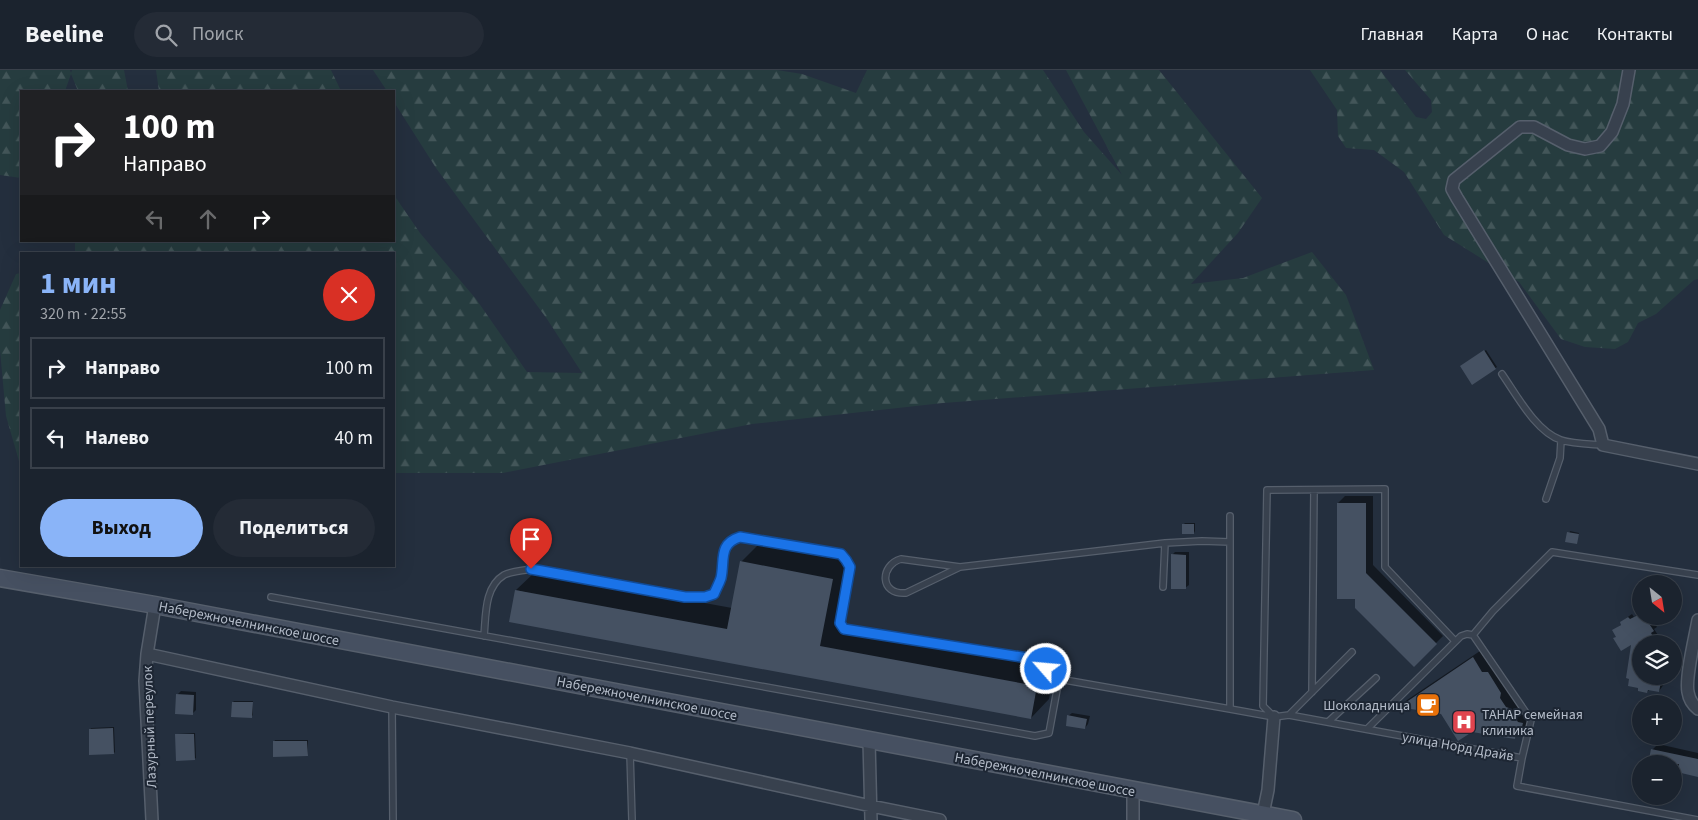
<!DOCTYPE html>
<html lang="ru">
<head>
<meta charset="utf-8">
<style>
	body { margin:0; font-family:"Source Sans 3",sans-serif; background:#242b36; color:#f1f3f6; height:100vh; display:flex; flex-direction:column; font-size:19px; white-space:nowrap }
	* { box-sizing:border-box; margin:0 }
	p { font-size:16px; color:#a0a4aa }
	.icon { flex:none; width:28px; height:28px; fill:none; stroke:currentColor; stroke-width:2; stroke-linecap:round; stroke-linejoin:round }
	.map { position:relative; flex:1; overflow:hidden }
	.drawer { position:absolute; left:20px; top:182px; width:375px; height:315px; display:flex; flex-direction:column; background:#1b232e; border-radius:0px; box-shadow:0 5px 20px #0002,0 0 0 1px #39404a }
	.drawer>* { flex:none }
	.guide { position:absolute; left:20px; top:20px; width:375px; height:152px; border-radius:0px; box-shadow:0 5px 20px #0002,0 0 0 1px #39404a; background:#202124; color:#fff; overflow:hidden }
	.needle { width:32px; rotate:150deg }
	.tools { position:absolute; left:1632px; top:505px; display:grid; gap:10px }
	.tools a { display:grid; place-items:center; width:50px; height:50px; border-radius:50%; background:#1b232e; box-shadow:0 5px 20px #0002,0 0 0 1px #39404a; font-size:25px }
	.pin { position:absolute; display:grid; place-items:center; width:42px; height:42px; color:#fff; margin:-51px -21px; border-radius:50% 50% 50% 0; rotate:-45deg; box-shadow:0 0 5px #0007 }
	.pin .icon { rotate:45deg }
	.me { position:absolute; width:55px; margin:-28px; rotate:297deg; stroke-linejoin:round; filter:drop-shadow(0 0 4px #0008) }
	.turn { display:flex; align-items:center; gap:18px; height:105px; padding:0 20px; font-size:22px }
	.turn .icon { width:65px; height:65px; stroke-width:2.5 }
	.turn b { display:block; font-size:35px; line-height:42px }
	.lanes { display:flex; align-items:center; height:48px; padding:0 20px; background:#0003; justify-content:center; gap:25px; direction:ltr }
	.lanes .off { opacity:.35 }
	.round { display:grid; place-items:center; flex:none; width:52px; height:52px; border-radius:26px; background:#242b36 }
	.headline { display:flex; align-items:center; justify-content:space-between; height:85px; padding:0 20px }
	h1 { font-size:30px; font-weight:700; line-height:38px; color:#8ab4f8 }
	.button { display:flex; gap:10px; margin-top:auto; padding:10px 20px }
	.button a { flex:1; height:58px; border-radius:30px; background:#8ab4f8; color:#111; font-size:20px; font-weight:700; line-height:58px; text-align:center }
	.button a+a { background:#242b36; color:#f1f3f6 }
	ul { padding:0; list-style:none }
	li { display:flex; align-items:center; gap:15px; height:62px; margin:0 10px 8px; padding:0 10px; border:2px solid #39404a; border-radius:0px }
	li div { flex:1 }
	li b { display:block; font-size:19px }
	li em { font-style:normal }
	header { display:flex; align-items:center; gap:30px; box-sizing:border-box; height:70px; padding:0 25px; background:#1b232e; border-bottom:1px solid #39404a }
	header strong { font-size:24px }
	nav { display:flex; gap:28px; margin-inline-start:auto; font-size:18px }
	.search { width:350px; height:45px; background:#242b36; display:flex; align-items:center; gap:12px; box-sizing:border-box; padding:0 18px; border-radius:28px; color:#a0a4aa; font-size:19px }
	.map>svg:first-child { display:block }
	.forest { fill:url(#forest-firs) }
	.shadow { fill:#0007 }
	.building { fill:#455162 }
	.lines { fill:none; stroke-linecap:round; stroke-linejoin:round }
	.lane-casing { stroke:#565f6c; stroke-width:8 }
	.street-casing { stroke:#565f6c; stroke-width:14 }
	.secondary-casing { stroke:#565f6c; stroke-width:19 }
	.lane { stroke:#38414e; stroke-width:5.5 }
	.street { stroke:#38414e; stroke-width:11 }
	.secondary { stroke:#465061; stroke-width:16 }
	.route-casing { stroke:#114b97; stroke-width:12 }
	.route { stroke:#1a73e8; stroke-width:9 }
	.labels { text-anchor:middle; stroke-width:4; stroke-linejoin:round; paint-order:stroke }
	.street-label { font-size:14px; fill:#b4bcc9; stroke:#1d2633 }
	.poi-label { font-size:14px; fill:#b4bcc9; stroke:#1d2633; text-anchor:end }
</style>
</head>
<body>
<header>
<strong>Beeline</strong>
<div class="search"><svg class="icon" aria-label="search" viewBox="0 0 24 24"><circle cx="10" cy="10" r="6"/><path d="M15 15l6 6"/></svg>Поиск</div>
<nav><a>Главная</a><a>Карта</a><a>О нас</a><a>Контакты</a></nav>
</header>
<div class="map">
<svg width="1698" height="750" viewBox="0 0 1698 750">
	<defs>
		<pattern id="forest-firs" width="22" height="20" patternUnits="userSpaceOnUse" patternTransform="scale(1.25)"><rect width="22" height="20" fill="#263c3f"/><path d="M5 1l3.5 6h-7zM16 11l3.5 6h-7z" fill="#435659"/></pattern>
	</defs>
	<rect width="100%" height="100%" fill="#242f3e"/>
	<path class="forest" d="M0 0H70L71 3 72 0H124L128 21H78L71 4 65 21H21V108L0 105Z
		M156 0H331L341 21H159Z
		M373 0H777L802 4 856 23 867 0H1043L1084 62 1122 105 1066 0H1159L1262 128 1238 163 1191 214 1243 208 1312 182 1346 225 1374 300 943 333 752 354 503 403H394V184H75V171H394V125L420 163 476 229 527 302 582 303 547 249 436 98 394 32V21H387Z
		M1310 0H1380L1416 47 1426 49 1432 42 1431 30 1405 0H1698V209L1694 210 1656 244 1638 253 1628 272 1615 279 1585 277 1561 269 1519 212 1444 165 1404 102 1374 80 1346 78 1338 66 1337 40Z
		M21 203V398L6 346 0 280V240L16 204Z"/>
	<path class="shadow" d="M1486 280 1497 297 1472 313 1463 295Z
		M1345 426H1373V495L1443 566 1414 595 1357 528 1338 433Z
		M1185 453H1195V461L1194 463 1184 454Z
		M1570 461 1579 463 1576 473 1567 471Z
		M760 473 850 491 837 558 1055 598 1049 629 1031 648 516 520 535 502 732 538 741 492Z
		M1175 482H1189V515L1185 518 1172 485Z
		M1641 542V546H1646L1647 548 1650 546 1657 557 1654 559 1664 574H1641V606H1667V610L1659 621 1650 619 1647 622 1640 617 1633 573 1617 566 1614 560 1622 554 1621 552 1625 549 1632 544 1634 547Z
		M1480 581 1489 595 1495 596 1508 615 1507 621 1514 630 1516 631 1529 646 1526 656 1515 668 1442 643 1401 636 1407 630Z
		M181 621 196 622V640L192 644 177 625Z
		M234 631H253V645L252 646 233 632Z
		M1072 643 1090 646 1088 654 1085 658 1068 646Z
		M114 657 115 682 114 683 90 660 91 658Z
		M195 663 196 688 194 689 176 665 178 664Z
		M275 670H308V684L307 685 274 672Z
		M1658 674 1698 683V704L1697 705 1674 701V694L1652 680Z"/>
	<path class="building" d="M1484 280 1496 299 1472 315 1460 296Z
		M1337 433H1366V503L1437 574 1414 597 1355 538V529H1337Z
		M1182 454H1194V464H1182Z
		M1567 462 1579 464 1577 474 1565 472Z
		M1171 484 1186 485V519H1171Z
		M740 491 833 509 820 576 1037 616 1031 649 509 552 515 520 727 559Z
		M1640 544 1644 550 1646 549 1654 561 1651 563 1658 574H1641V606H1662L1659 622 1648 620 1647 623 1638 621V618L1628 616 1629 609 1626 608 1631 575 1621 581 1613 568 1616 567 1612 560 1621 555 1620 552 1628 547 1630 549Z
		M1473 587 1482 602H1488L1501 623 1500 628 1506 637 1509 638 1518 652 1523 653 1520 665 1516 664 1515 669 1472 662 1458 671 1441 644 1399 637Z
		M176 624 194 625 193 645 175 644Z
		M232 632H253L252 648 231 647Z
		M1067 645 1087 649 1085 659 1066 656Z
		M113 658 114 684 89 685V659Z
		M175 664H194L195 690 176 691Z
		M273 671H307L308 686 273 687Z
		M1651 679 1698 689V707L1677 702 1679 694H1648Z"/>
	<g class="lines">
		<defs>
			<path id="lane" d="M1502 304C1516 324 1536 362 1561 370 1573 374 1590 374 1603 375
				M1546 429 1560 388 1561 370
				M1230 446V639L1274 647 1289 645 1522 688 1517 716 1698 750
				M901 489 960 497 906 523C879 525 880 495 901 489Z
				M960 497 1165 473 1202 471 1230 472
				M1163 517 1165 473
				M271 527 1035 666 1049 663 1059 609
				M1473 565 1493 541 1552 482 1698 505
				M484 566C486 546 484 517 504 505 512 501 522 501 531 499L685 527H705L714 524C716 519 719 514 721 508 725 490 718 474 740 467L841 484 847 490 850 497 840 553 844 559 1034 589 1059 609 1230 639
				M1312 622 1314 420
				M392 637 393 750
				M1289 645 1352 582
				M1274 647 1263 636 1267 420 1385 419V497L1455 571
				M1328 652 1376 608
				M1367 659 1461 566 1467 564 1473 565 1531 650 1522 688
				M630 683 632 750"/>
			<path id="street" d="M1629 0 1623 34 1612 62 1600 76 1585 79 1568 75 1534 57H1520L1454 110 1452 119 1457 128 1599 359 1603 375 1698 394
				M1698 550C1695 567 1685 608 1688 622 1689 629 1693 635 1698 639
				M147 584 392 637 630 683 871 736 940 750
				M869 670 871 750
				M1133 720V750
				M1263 744 1268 720 1274 647
				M152 750 145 611 147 584 155 535"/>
			<path id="secondary" d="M0 508 155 535 1293 750"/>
		</defs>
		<use href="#lane" class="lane-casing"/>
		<use href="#street" class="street-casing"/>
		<use href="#secondary" class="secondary-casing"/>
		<use href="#lane" class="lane"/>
		<use href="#street" class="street"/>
		<use href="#secondary" class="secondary"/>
	</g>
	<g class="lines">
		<defs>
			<path id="route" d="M531 499 685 527H705L714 524C716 519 719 514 721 508 725 490 718 474 740 467L841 484 846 490 850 497 840 553 844 559 1034 589 1046 599"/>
		</defs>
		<use href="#route" class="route-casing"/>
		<use href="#route" class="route"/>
	</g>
	<defs>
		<symbol id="cafe-square" viewBox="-11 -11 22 22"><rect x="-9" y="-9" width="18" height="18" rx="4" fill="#e8710a" stroke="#1d2633"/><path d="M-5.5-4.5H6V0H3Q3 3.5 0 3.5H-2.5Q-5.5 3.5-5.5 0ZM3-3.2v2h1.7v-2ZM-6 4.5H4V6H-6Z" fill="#fff"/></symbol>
		<symbol id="hospital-square" viewBox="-11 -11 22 22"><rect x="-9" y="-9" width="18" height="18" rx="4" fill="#e0444e" stroke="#1d2633"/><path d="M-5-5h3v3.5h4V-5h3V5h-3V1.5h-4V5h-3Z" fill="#fff"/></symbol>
	</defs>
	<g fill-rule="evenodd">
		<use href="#cafe-square" x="1414" y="621" width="28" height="28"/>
		<use href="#hospital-square" x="1450" y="638" width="28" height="28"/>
	</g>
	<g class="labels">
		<g class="street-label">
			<text transform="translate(249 553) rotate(11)" y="5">Набережночелнинское шоссе</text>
			<text transform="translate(647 628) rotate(11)" y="5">Набережночелнинское шоссе</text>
			<text transform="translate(149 657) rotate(-92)" y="5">Лазурный переулок</text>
			<text transform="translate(1458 676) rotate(10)" y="5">улица Норд Драйв</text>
			<text transform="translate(1045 704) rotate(11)" y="5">Набережночелнинское шоссе</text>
		</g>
		<g class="poi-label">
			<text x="1410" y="640">Шоколадница</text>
			<text x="1482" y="649" text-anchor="start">ТАНАР семейная<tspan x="1482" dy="16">клиника</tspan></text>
		</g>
	</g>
</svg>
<div class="tools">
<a><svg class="needle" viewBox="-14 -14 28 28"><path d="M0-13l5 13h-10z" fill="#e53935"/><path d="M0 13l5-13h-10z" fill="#a0a4aa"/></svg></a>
<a><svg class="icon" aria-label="layers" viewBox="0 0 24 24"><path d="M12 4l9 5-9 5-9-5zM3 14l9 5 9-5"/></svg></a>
<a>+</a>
<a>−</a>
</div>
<div class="pin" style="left:531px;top:499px;background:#d93025"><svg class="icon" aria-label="arrive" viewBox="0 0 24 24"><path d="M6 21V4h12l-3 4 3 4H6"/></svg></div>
<svg class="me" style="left:1046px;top:599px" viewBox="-20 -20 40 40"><circle r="17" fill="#1a73e8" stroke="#fff" stroke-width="3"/><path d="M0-11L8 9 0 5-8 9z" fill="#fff"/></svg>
<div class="guide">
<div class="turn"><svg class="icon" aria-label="right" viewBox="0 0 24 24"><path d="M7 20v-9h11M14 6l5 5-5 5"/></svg><div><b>100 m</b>Направо</div></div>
<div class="lanes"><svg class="icon off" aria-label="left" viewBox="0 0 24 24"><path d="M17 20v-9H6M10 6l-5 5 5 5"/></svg><svg class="icon off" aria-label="ahead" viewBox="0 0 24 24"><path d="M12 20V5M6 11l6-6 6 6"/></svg><svg class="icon" aria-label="right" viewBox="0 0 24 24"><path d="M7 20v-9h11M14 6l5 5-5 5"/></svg></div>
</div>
<section class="drawer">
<div class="headline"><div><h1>1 мин</h1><p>320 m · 22:55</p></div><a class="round" style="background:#d93025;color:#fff"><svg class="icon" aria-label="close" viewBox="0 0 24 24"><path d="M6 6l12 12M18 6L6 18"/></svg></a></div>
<ul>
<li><svg class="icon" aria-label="right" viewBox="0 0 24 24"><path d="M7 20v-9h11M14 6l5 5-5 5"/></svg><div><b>Направо</b></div><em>100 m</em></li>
<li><svg class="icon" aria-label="left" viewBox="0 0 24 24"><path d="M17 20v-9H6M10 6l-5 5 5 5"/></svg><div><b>Налево</b></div><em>40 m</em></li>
</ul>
<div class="button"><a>Выход</a><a>Поделиться</a></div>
</section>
</div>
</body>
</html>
